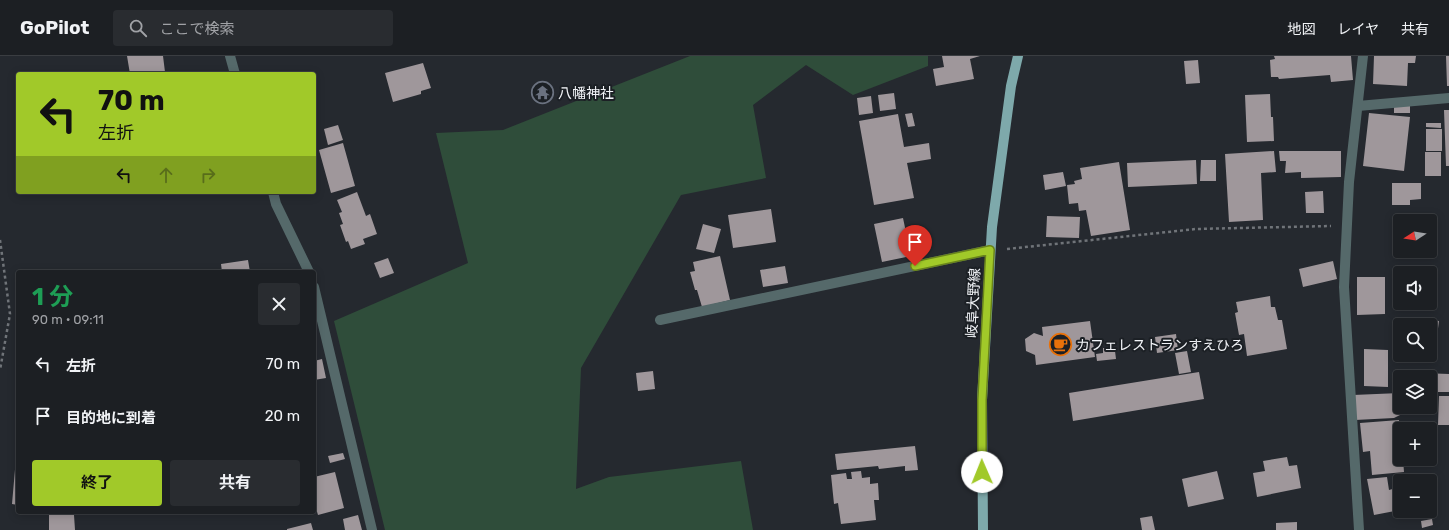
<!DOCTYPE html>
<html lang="ja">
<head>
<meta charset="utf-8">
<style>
	body { margin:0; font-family:Rubik,"Noto Sans JP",sans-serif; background:#292c30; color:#f1f3f6; height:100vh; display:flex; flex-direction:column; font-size:15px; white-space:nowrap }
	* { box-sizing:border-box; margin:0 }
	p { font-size:13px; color:#a0a2a6 }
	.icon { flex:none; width:22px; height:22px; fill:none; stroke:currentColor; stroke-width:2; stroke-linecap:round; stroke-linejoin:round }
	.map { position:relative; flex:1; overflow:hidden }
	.panel { position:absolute; left:16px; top:214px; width:300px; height:244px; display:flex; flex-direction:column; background:#1c1f23; border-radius:4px; box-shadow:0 2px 10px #0003,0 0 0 1px #3a3d41 }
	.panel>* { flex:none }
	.hud { position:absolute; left:16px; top:16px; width:300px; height:122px; border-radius:4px; box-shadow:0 2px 10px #0003,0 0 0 1px #3a3d41; background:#a1c929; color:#111; overflow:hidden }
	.needle { width:26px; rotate:258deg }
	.fabs { position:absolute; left:1393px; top:158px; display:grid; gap:8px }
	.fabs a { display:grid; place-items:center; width:44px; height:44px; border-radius:4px; background:#1c1f23; box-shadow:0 2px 10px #0003,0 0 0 1px #3a3d41; font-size:20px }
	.pin { position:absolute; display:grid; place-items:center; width:34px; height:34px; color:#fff; margin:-41px -17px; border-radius:50% 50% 50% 0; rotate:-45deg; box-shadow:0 0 4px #0007 }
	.pin .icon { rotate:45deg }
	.me { position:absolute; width:44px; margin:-22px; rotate:359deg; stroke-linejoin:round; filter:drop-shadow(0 0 3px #0008) }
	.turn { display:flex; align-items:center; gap:14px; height:84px; padding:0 16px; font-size:18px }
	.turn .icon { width:52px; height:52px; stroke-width:2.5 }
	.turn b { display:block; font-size:28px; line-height:34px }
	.lanes { display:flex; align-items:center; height:38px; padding:0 16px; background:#0003; justify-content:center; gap:20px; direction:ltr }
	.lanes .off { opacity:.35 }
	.round { display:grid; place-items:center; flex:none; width:42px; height:42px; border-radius:4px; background:#292c30 }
	.headline { display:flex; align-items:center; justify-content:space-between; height:68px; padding:0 16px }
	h1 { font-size:24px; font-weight:700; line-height:30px; color:#1e9e55 }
	.cta { display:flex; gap:8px; margin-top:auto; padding:8px 16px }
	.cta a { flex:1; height:46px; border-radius:4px; background:#a1c929; color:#111; font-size:16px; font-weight:700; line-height:46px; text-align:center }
	.cta a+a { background:#292c30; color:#f1f3f6 }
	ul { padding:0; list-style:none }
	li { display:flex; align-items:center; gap:12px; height:52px; padding:0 16px }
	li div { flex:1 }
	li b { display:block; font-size:15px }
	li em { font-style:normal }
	header { display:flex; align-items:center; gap:24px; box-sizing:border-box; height:56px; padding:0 20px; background:#1c1f23; border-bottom:1px solid #3a3d41 }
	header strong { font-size:19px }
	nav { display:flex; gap:22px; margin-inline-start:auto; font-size:14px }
	.search { width:280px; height:36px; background:#292c30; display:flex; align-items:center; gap:10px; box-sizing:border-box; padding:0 14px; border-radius:4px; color:#a0a2a6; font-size:15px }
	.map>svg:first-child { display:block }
	.green { fill:#2f4d3a }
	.building { fill:#9f979b }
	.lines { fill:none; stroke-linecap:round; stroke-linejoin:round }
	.path { stroke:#707479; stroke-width:2.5; stroke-dasharray:3 3; stroke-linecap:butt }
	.service { stroke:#55696a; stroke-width:10 }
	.minor { stroke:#55696a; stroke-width:10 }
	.primary { stroke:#7ea9ab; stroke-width:10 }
	.route-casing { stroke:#69831b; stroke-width:10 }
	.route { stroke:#a1c929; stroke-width:7 }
	.labels { text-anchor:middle; stroke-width:4; stroke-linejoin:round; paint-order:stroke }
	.poi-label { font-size:14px; fill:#f2f4f8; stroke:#1c2025; text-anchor:start }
	.street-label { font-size:14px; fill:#f2f4f8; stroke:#1c2025 }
</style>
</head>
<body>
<header>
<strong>GoPilot</strong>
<div class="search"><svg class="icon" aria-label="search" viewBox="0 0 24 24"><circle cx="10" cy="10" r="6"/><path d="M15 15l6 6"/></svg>ここで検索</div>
<nav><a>地図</a><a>レイヤ</a><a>共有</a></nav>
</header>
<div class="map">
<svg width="1449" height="474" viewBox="0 0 1449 474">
	<rect width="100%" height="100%" fill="#25292f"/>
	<path class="green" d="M690 0H928V10L853 39 806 9 753 49 766 122 681 139 581 312 576 433 609 421 741 405 753 474H385L334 265 468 207 436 77 503 74Z"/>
	<path class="building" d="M127 0H163L165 16 151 18H130Z
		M942 0H980L970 3 974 23 936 30 933 13 944 11Z
		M1274 0H1351L1353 24 1331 26 1330 19 1279 23 1278 21H1271L1270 4 1275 3Z
		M1374 0H1416L1415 7H1408L1407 30 1373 28Z
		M1446 0H1449V30H1447Z
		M1198 4 1200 27 1186 28 1184 5Z
		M423 7 431 32 421 35V38L393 46 385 17Z
		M894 37 896 53 880 55 878 39Z
		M1270 38 1271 61H1273L1274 85 1247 86 1245 39Z
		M871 40 873 57 859 59 857 42Z
		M1394 48 1410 49V57H1394Z
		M1444 54H1449V110H1446Z
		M912 57 915 70 908 71 905 58Z
		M1369 57 1410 61 1404 115 1363 110Z
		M898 58 904 91 929 87 931 103 907 107 914 142 874 149 859 65Z
		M1426 67H1441V72L1426 71Z
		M338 69 343 84 328 89 324 73Z
		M1426 73H1442V95H1426Z
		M343 87 355 130 331 137 319 94Z
		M1274 95 1276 116 1261 117 1263 164 1229 166 1225 98Z
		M1279 95H1341V121L1301 122V116L1285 117 1286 105H1280Z
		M1425 96H1441V120H1425Z
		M1196 104 1197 128 1128 131 1127 107Z
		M1201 104H1216V125H1200Z
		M1119 106 1130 174 1091 180 1086 154 1079 155 1078 147 1069 148 1067 129 1075 128 1074 125 1082 123 1080 112Z
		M1063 116 1066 130 1045 134 1043 119Z
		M1392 127H1421V143L1410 144V149H1392Z
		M1323 135 1324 157H1306L1305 136Z
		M357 136 366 160 370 158 377 178 363 183 365 188 351 193 348 185 346 186 340 169 343 168 339 157 342 156 337 144Z
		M771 153 776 186 733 192 728 159Z
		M1047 160 1080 161 1079 182 1046 181Z
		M903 162 911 200 882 206 874 168Z
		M703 168 721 173 714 197 696 193Z
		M720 200 730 244 702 251 697 234H695L690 216 695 215 693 206Z
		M388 202 394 217 380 222 374 207Z
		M248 204 250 216H222L221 208Z
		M1333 205 1337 223 1303 231 1299 213Z
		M785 210 788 227 763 231 760 214Z
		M1357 221H1385V258L1357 259Z
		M1270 240 1271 251H1275L1278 264H1282L1287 293 1247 300 1244 278 1239 279 1235 257 1238 256 1236 246Z
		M1407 262 1439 265 1437 280 1430 279V269H1406Z
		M1090 265 1095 301 1036 309 1035 299 1026 295 1025 283 1034 277 1043 280 1042 271Z
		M1176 278 1178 294 1157 297 1155 281Z
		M1103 292H1107L1108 296 1115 295 1116 303 1097 305 1096 298 1103 297Z
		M1364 293 1388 294V331L1364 330Z
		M1187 295 1191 316 1179 318 1175 297Z
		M322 303 326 322 314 324V305Z
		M653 315 655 333 638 335 636 317Z
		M1199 316 1204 343 1073 365 1069 337Z
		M1422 317 1449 318V336H1430V321H1422Z
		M1400 337V351H1408V355L1394 362 1355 364 1353 339Z
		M1439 340H1449V369H1438Z
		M1399 364 1400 403H1403L1404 416 1372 419 1370 395 1363 396 1360 367Z
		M915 390 918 414 905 415V410L879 413 878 410 837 414 835 398Z
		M343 397 345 403 330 407 328 400Z
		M1287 401 1289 410 1297 409 1301 432 1257 441 1253 417 1265 415 1263 405Z
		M16 402H18V449L12 448Z
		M861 415 862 422 870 421V428L878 427 879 444H874L876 464 841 468 838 447 834 448 831 419 846 417 847 423H852L851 416Z
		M1217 415 1224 443 1188 451 1182 423Z
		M335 416 344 452 318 459 314 446V421Z
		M1387 421 1389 434 1396 432 1395 428 1400 427V454L1374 459 1367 423Z
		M49 459H74L75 474H49Z
		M358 459 362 474H345L343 463Z
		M1152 460 1155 474H1142L1140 462Z
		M1432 463 1433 469 1422 472 1421 465Z
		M1297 466V474H1276V467Z
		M311 467 313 474H287V473Z"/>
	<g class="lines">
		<path class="path" d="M0 184 10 258 0 314
			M1007 193 1196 173 1331 170"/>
		<path class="service" d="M660 264 990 194"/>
		<path class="minor" d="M230 0 235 18
			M1358 50 1449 42
			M273 136 276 148 309 216
			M314 231 372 474
			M1359 474 1344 231 1349 126 1363 0"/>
		<path class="primary" d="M983 474 982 344 992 171 1011 30 1018 0"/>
	</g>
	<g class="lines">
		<defs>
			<path id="route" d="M915 210 990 194 982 344V416"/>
		</defs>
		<use href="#route" class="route-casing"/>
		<use href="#route" class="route"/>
	</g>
	<defs>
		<symbol id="temple-ring" viewBox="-11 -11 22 22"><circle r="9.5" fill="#1c2025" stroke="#6b7280" stroke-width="1.5"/><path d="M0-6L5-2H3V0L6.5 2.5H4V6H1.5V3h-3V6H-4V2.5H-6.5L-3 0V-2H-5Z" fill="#6b7280"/></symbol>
		<symbol id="cafe-ring" viewBox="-11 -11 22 22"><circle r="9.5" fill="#1c2025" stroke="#e8710a" stroke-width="1.5"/><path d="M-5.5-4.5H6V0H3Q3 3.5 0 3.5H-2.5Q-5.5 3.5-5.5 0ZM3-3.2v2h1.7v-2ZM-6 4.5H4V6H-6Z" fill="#e8710a"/></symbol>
	</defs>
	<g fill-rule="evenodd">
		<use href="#temple-ring" x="530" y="24" width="25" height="25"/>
		<use href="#cafe-ring" x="1048" y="276" width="25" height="25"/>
	</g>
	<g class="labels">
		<g class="poi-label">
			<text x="558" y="42">八幡神社</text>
			<text x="1076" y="294">カフェレストランすえひろ</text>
		</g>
		<g class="street-label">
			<text transform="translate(973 247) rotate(-87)" y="5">岐阜大野線</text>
		</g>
	</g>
</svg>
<div class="fabs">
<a><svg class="needle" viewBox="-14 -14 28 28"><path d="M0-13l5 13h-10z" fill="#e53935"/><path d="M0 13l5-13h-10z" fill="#a0a2a6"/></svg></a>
<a><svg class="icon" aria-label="sound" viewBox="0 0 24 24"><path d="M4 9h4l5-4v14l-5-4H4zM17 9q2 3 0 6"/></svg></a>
<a><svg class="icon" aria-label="search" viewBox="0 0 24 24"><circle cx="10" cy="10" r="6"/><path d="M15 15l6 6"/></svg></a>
<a><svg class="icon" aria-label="layers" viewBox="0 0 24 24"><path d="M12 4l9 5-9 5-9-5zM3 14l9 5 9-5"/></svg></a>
<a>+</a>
<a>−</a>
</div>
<div class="pin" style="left:915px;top:210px;background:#d93025"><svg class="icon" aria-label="arrive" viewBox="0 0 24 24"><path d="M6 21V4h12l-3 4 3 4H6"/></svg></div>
<svg class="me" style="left:982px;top:416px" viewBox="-20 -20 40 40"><circle r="19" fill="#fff"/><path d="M0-13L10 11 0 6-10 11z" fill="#a1c929"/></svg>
<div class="hud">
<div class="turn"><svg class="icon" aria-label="left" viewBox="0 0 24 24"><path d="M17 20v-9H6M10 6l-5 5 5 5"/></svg><div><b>70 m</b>左折</div></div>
<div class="lanes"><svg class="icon" aria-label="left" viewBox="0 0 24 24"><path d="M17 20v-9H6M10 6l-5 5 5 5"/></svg><svg class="icon off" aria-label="ahead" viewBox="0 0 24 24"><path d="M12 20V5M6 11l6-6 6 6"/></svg><svg class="icon off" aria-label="right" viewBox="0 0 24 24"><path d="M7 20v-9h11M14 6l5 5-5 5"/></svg></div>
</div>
<section class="panel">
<div class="headline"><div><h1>1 分</h1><p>90 m · 09:11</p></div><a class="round"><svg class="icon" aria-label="close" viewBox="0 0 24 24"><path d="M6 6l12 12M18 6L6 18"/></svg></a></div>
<ul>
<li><svg class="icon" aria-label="left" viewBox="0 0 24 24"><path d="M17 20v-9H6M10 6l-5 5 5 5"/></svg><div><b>左折</b></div><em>70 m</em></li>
<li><svg class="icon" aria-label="arrive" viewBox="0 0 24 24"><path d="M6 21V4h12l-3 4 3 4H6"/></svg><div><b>目的地に到着</b></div><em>20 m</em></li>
</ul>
<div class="cta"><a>終了</a><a>共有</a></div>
</section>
</div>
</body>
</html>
